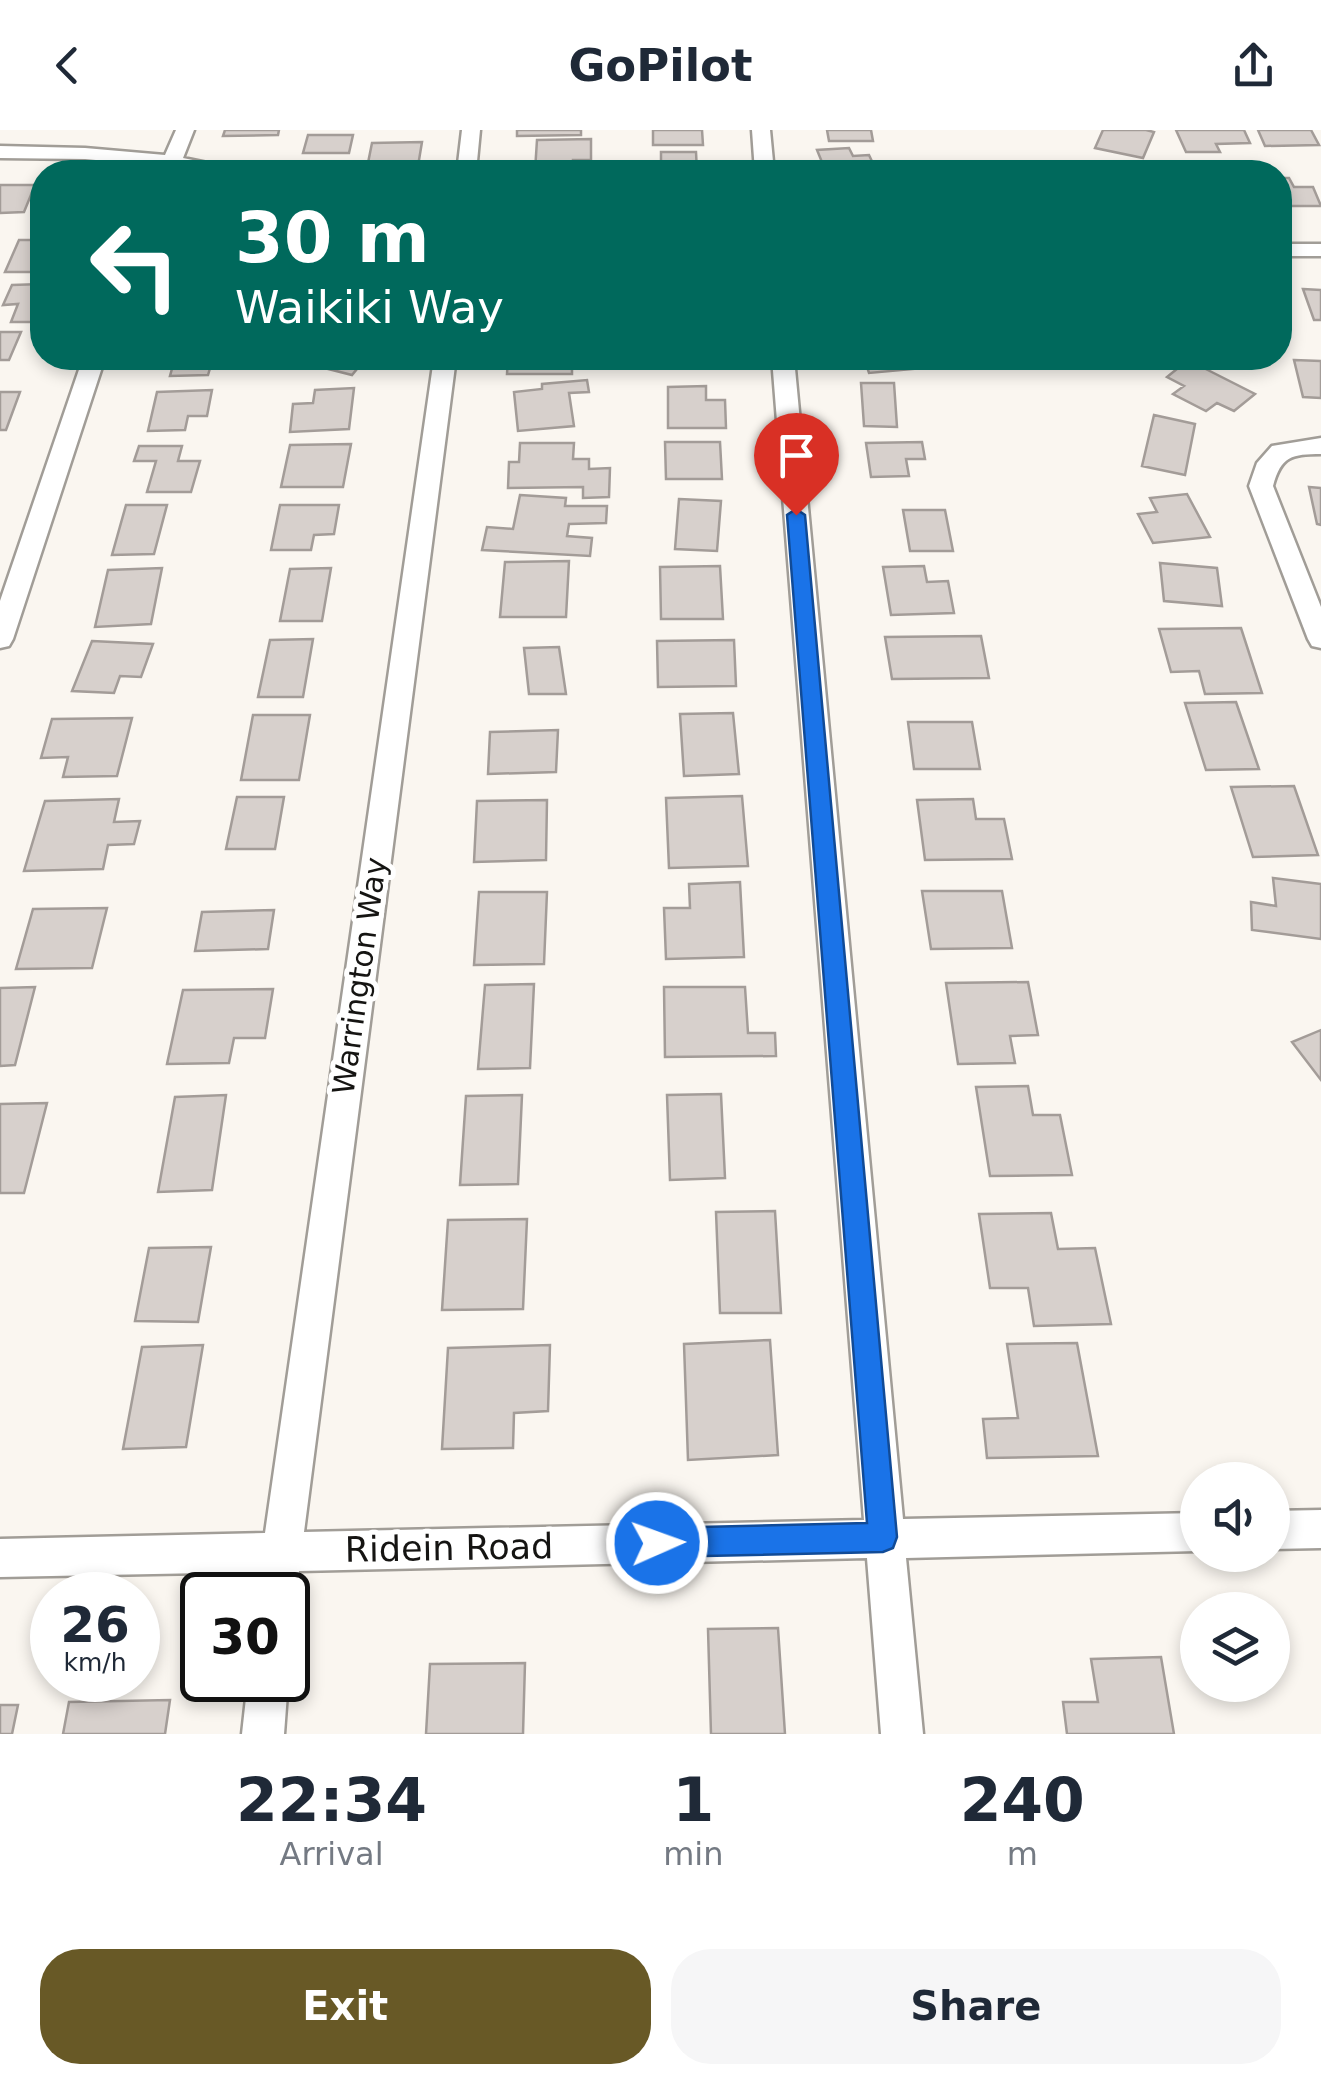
<!DOCTYPE html>
<html lang="en">
<head>
<meta charset="utf-8">
<style>
	body { margin:0; font-family:"DejaVu Sans",sans-serif; background:#f6f6f7; color:#1f2937; height:100vh; display:flex; flex-direction:column; font-size:38px; white-space:nowrap }
	* { box-sizing:border-box; margin:0 }
	p { font-size:32px; color:#747a83 }
	.icon { flex:none; width:55px; height:55px; fill:none; stroke:currentColor; stroke-width:2; stroke-linecap:round; stroke-linejoin:round }
	.map { position:relative; height:1604px; overflow:hidden }
	.side { display:flex; flex-direction:column; background:#fff; flex:1 }
	.side>* { flex:none }
	.guide { position:absolute; left:30px; top:30px; width:1262px; height:210px; border-radius:40px; box-shadow:0 5px 15px #0003; background:#00695c; color:#fff; overflow:hidden }
	.tools { position:absolute; left:1180px; top:1332px; display:grid; gap:20px }
	.tools a { display:grid; place-items:center; width:110px; height:110px; border-radius:50%; background:#fff; box-shadow:0 5px 15px #0003; font-size:50px }
	.speed { position:absolute; left:30px; top:1442px; display:flex; gap:20px; font-size:50px; font-weight:700; text-align:center }
	.speed>* { display:grid; place-content:center; width:130px; height:130px; border-radius:50%; background:#fff; box-shadow:0 5px 15px #0003; line-height:1 }
	.speed small { font-size:25px; font-weight:400 }
	.speed .limit { border:5px solid #111; border-radius:15px; background:#fff; color:#111 }
	.pin { position:absolute; display:grid; place-items:center; width:85px; height:85px; color:#fff; margin:-102px -42px; border-radius:50% 50% 50% 0; rotate:-45deg; box-shadow:0 0 10px #0007 }
	.pin .icon { rotate:45deg }
	.me { position:absolute; width:110px; margin:-55px; rotate:88deg; stroke-linejoin:round; filter:drop-shadow(0 0 8px #0008) }
	.turn { display:flex; align-items:center; gap:35px; height:210px; padding:0 40px; font-size:45px }
	.turn .icon { width:130px; height:130px; stroke-width:2.5 }
	.turn b { display:block; font-size:70px; line-height:85px }
	.eta { display:flex; justify-content:space-evenly; align-items:center; height:170px; text-align:center }
	.eta b { font-size:60px; font-weight:800; line-height:70px }
	.button { display:flex; gap:20px; margin-top:auto; padding:20px 40px }
	.button a { flex:1; height:115px; border-radius:40px; background:#685926; color:#fff; font-size:40px; font-weight:800; line-height:115px; text-align:center }
	.button a+a { background:#f6f6f7; color:#1f2937 }
	header { display:flex; justify-content:space-between; align-items:center; height:130px; padding:0 40px; background:#fff; font-size:45px; font-weight:800 }
	.map>svg:first-child { display:block }
	.building { fill:#d7d0cc; stroke:#a39c98; stroke-width:2.5 }
	.lines { fill:none; stroke-linecap:round; stroke-linejoin:round }
	.street-casing { stroke:#a19d97; stroke-width:5 }
	.street { fill:#fff; fill-rule:evenodd }
	.route { fill:#1a73e8; stroke:#114b97; stroke-width:2.5 }
	.labels { text-anchor:middle; stroke-width:10; stroke-linejoin:round; paint-order:stroke }
	.street-label { font-size:30px; fill:#151412; stroke:#fff }
	.near-street-label { font-size:35px; fill:#151412; stroke:#fff }
</style>
</head>
<body>
<header><svg class="icon" aria-label="back" viewBox="0 0 24 24"><path d="M15 5l-7 7 7 7"/></svg>GoPilot<svg class="icon" aria-label="share" viewBox="0 0 24 24"><path d="M12 15V3M7 8l5-5 5 5M5 13v7h14v-7"/></svg></header>
<div class="map">
<svg width="1321" height="1604" viewBox="0 0 1321 1604">
	<rect width="100%" height="100%" fill="#faf6f0"/>
	<path class="building" d="M225 0H279L278 5 223 6Z
		M517 0H581V5L517 6Z
		M653 0H702L703 15H653Z
		M827 0H871L873 11H829Z
		M1103 0H1146L1154 2 1143 28 1095 18Z
		M1176 0H1244L1250 13 1216 14 1220 22H1186Z
		M1258 0H1311L1319 15 1265 16Z
		M308 5H353L349 23H303Z
		M591 9V30H573V41H535L537 10Z
		M422 12 417 42H383L385 32 368 33 372 13Z
		M849 18 853 26 869 25 877 42H826L817 20Z
		M661 22H696L697 42H661Z
		M1280 48H1289L1294 57H1313L1321 76H1280Z
		M0 55H35L24 82 0 83Z
		M19 110H42V142H5Z
		M42 154V192H11L18 174 3 175 12 155Z
		M1303 159 1321 160V190H1314Z
		M0 202H21L9 230H0Z
		M175 228H213L208 245 170 246Z
		M300 228H366L352 245 297 231Z
		M508 228H572V244H507Z
		M864 228H931L935 237 869 243Z
		M1188 230 1255 264 1234 281 1217 273 1206 281 1173 264 1184 256 1167 247Z
		M1294 230 1321 231V268L1303 267Z
		M587 250 589 262 569 263 574 296 518 301 514 262 542 259V254Z
		M861 253H894L897 297 864 296Z
		M706 256V270H725L726 298H668V257Z
		M354 258 349 299 290 302 293 274 313 273 315 260Z
		M212 260 207 286H188L185 300 148 301 157 262Z
		M0 262H20L6 300H0Z
		M1154 285 1195 294 1185 345 1142 336Z
		M665 312H720L722 349H666Z
		M922 312 925 329H906L909 346 871 347 866 313Z
		M520 313H574L573 329H589V339L610 338 609 367 583 368V357L508 358 509 332H519Z
		M351 314 343 357H281L290 315Z
		M139 316H182L178 331H200L191 362H147L156 331H134Z
		M1309 357 1321 358V395L1317 394Z
		M1187 364 1210 407 1153 413 1138 384 1157 382 1150 368Z
		M520 365 566 368 565 376H607L606 393 569 394 567 406 592 408 590 426 482 420 487 397 513 399Z
		M679 369 721 371 717 421 675 419Z
		M126 375H167L154 424 112 425Z
		M280 375H339L334 404 314 405 311 420H271Z
		M903 380H945L953 421H910Z
		M569 431 566 487H500L505 432Z
		M1160 433 1217 438 1222 476 1164 471Z
		M720 436 723 489H661L660 437Z
		M924 436 927 452 948 451 954 483 891 485 883 437Z
		M162 438 151 494 95 497 108 440Z
		M331 438 322 491H280L290 439Z
		M1241 498 1262 563 1205 564 1199 541 1171 542 1159 499Z
		M981 506 989 548 892 549 885 507Z
		M313 509 303 567H258L270 510Z
		M734 510 736 556 658 557 657 511Z
		M92 511 153 514 141 547 120 546 114 563 72 561Z
		M559 517 566 564H529L524 518Z
		M1236 572 1259 639 1206 640 1185 573Z
		M733 583 739 644 684 646 680 584Z
		M253 585H310L299 650H241Z
		M132 588 117 646 63 647 68 627 41 628 52 589Z
		M908 592H972L980 639H914Z
		M558 600 556 642 488 644 490 602Z
		M1294 656 1318 725 1253 727 1231 657Z
		M742 666 748 736 669 738 666 668Z
		M237 667H284L275 719H226Z
		M119 669 114 692 140 691 134 714 108 715 103 739 24 741 45 671Z
		M973 669 976 689H1004L1012 729 925 730 917 670Z
		M547 670 546 730 474 732 477 671Z
		M1273 748 1321 754V809L1252 800 1251 772 1276 776Z
		M740 752 744 827 666 829 664 778H690L689 754Z
		M922 761H1002L1012 818 931 819Z
		M479 762H547L544 834 474 835Z
		M107 778 92 838 16 839 33 779Z
		M274 780 268 819 195 821 202 782Z
		M1028 852 1038 905 1010 906 1015 933 958 934 946 853Z
		M534 854 530 938 478 939 485 855Z
		M35 857 15 935 0 936V858Z
		M664 857H745L748 903H775L776 926 665 927Z
		M273 859 265 908H234L229 933 167 934 183 860Z
		M1321 900V950L1292 912Z
		M1028 956 1033 985H1060L1072 1045 990 1046 976 957Z
		M721 964 725 1048 670 1050 667 965Z
		M226 965 212 1060 158 1062 175 967Z
		M522 965 518 1054 460 1055 466 966Z
		M47 973 24 1063H0V974Z
		M775 1081 781 1183H720L716 1082Z
		M1051 1083 1058 1119 1095 1118 1111 1194 1034 1196 1028 1158H990L979 1084Z
		M527 1089 523 1179 442 1180 448 1090Z
		M211 1117 198 1192 135 1191 149 1118Z
		M770 1210 778 1325 688 1330 684 1214Z
		M1077 1213 1098 1326 987 1328 983 1289 1018 1288 1007 1214Z
		M203 1215 186 1317 123 1319 142 1217Z
		M550 1215 548 1281 514 1283 513 1318 442 1319 448 1218Z
		M778 1498 785 1604H711L708 1499Z
		M1161 1527 1174 1604H1067L1063 1572H1098L1091 1529Z
		M525 1533 523 1604H426L430 1534Z
		M170 1570 165 1604H63L69 1572Z
		M0 1575H18L12 1604H0Z"/>
	<g class="lines">
		<defs>
			<path id="street" d="M176 0H194L183 28 232 38 234 42 179 39 177 42H159L161 36 85 29 0 28V16L85 18 165 25Z
				M462 0H480L476 42H457Z
				M752 0H770L774 42H755Z
				M1280 114H1321V126H1280Z
				M83 228H105L13 509 9 516 0 518V471Z
				M434 228H456L304 1402 864 1390 772 228H794L903 1389 1198 1383V1421L906 1428 923 1604H881L867 1428 299 1441 296 1465 288 1480V1465H256L260 1442 0 1447V1409L265 1403Z
				M1321 308V324C1292 324 1281 326 1273 356L1321 477V518L1312 516 1308 509 1249 356 1257 333 1272 316Z
				M1321 1380V1418L1272 1419V1381Z
				M288 1548V1550L284 1604H242L248 1550Z"/>
		</defs>
		<use href="#street" class="street-casing"/>
		<use href="#street" class="street"/>
	</g>
	<path class="route" d="M796 379 805 385 897 1407 893 1418 883 1422 657 1427 646 1423 642 1413 646 1402 657 1398 867 1393 787 385Z"/>
	<g class="labels">
		<g class="street-label">
			<text transform="translate(360 846) rotate(-82)" y="10">Warrington Way</text>
		</g>
		<g class="near-street-label">
			<text transform="translate(449 1418) rotate(-1)" y="12">Ridein Road</text>
		</g>
	</g>
</svg>
<div class="tools">
<a><svg class="icon" aria-label="sound" viewBox="0 0 24 24"><path d="M4 9h4l5-4v14l-5-4H4zM17 9q2 3 0 6"/></svg></a>
<a><svg class="icon" aria-label="layers" viewBox="0 0 24 24"><path d="M12 4l9 5-9 5-9-5zM3 14l9 5 9-5"/></svg></a>
</div>
<div class="speed"><div>26<small>km/h</small></div><div class="limit">30</div></div>
<div class="pin" style="left:796px;top:385px;background:#d93025"><svg class="icon" aria-label="arrive" viewBox="0 0 24 24"><path d="M6 21V4h12l-3 4 3 4H6"/></svg></div>
<svg class="me" style="left:657px;top:1413px" viewBox="-20 -20 40 40"><circle r="17" fill="#1a73e8" stroke="#fff" stroke-width="3"/><path d="M0-11L8 9 0 5-8 9z" fill="#fff"/></svg>
<div class="guide">
<div class="turn"><svg class="icon" aria-label="left" viewBox="0 0 24 24"><path d="M17 20v-9H6M10 6l-5 5 5 5"/></svg><div><b>30 m</b>Waikiki Way</div></div>
</div>
</div>
<section class="side">
<div class="eta">
<div><b>22:34</b><p>Arrival</p></div>
<div><b>1</b><p>min</p></div>
<div><b>240</b><p>m</p></div>
</div>
<div class="button"><a>Exit</a><a>Share</a></div>
</section>
</body>
</html>
